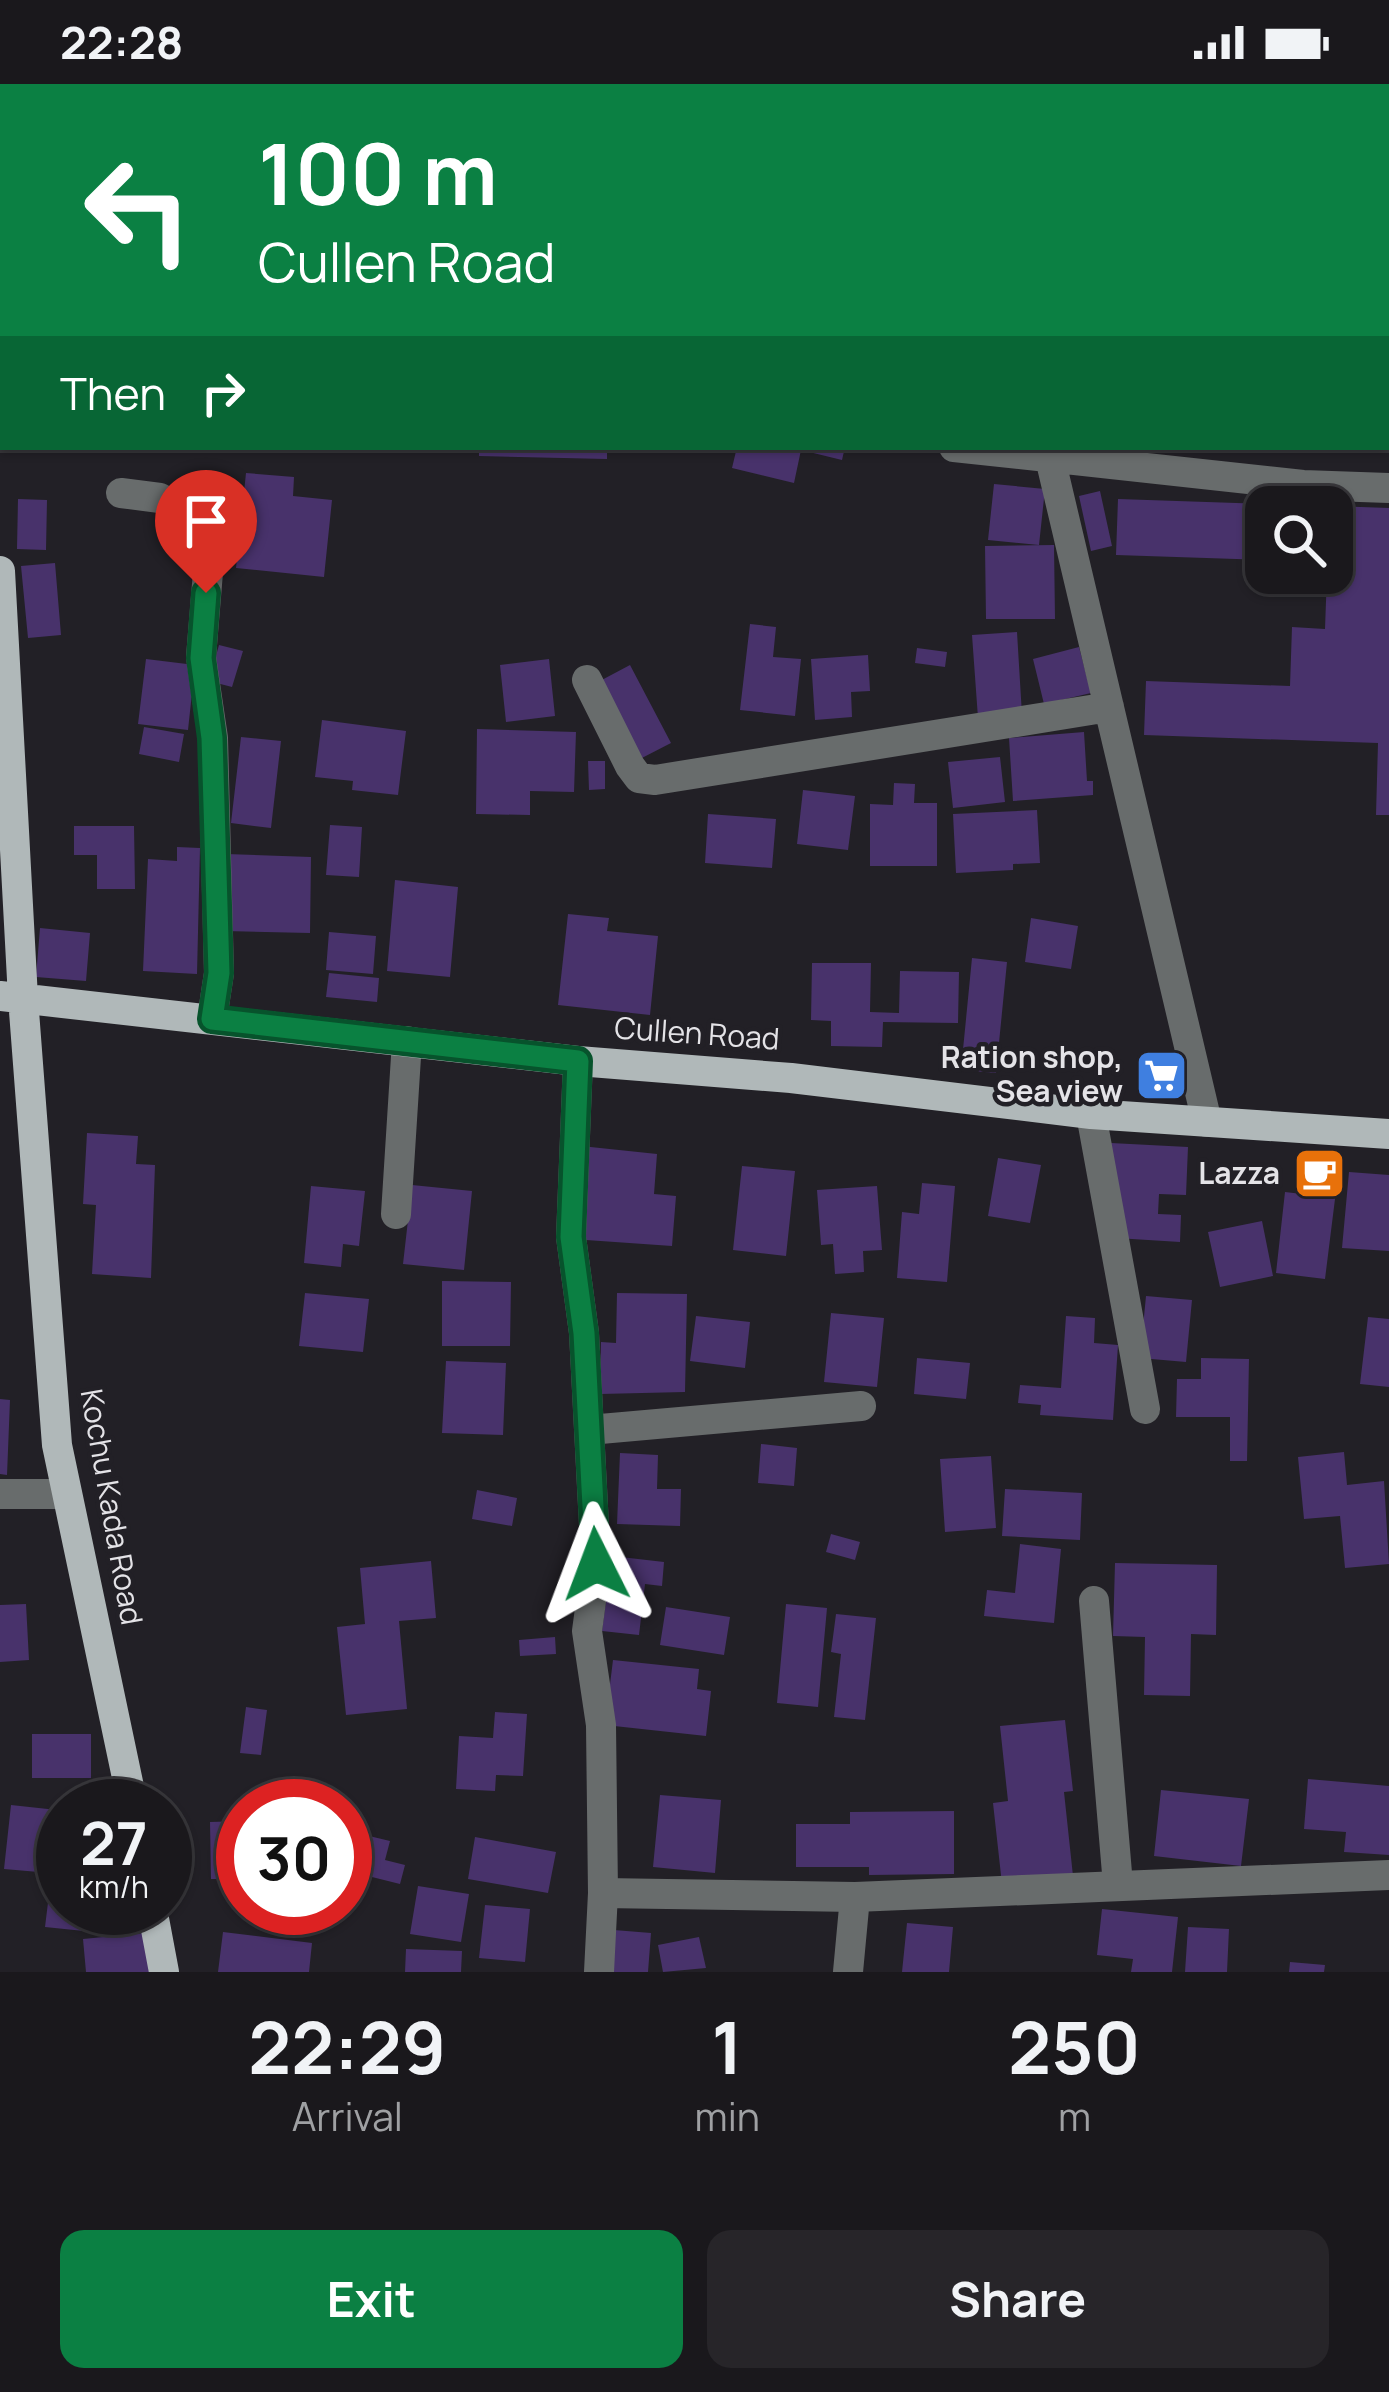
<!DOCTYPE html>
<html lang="en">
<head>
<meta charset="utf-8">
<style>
	body { margin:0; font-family:Manrope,sans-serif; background:#272529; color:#f1f3f6; height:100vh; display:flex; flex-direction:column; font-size:45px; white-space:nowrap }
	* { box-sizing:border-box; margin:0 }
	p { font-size:39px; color:#9fa0a3 }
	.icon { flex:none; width:66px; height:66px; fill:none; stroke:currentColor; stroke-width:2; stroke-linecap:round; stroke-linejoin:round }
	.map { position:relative; height:1888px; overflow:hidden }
	.panel { display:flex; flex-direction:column; background:#1a181c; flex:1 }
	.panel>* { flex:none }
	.guide { position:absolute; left:0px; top:0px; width:1389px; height:366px; box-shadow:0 3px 9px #0004,0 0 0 3px #38373b; background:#0b8043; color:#fff; overflow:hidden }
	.controls { position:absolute; left:1245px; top:402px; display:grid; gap:24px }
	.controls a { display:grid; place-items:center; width:108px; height:108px; border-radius:24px; background:#1a181c; box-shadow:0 3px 9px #0004,0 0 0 3px #38373b; font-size:60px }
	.speed { position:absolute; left:36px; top:1695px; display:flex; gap:24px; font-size:60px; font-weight:700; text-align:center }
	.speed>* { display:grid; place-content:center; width:156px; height:156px; border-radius:50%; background:#1a181c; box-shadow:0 3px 9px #0004,0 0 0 3px #38373b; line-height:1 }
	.speed small { font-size:30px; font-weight:400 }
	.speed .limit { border:18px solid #d22; background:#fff; color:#111 }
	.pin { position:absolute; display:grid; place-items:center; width:102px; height:102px; color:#fff; margin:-123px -51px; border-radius:50% 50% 50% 0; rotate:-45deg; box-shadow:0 0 12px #0007 }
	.pin .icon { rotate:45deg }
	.me { position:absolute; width:132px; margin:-66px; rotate:357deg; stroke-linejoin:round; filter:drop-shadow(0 0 9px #0008) }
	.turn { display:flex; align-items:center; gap:42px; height:252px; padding:0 60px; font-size:54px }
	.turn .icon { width:156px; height:156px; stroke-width:2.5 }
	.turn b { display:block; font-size:84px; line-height:102px }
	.then { display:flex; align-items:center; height:114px; padding:0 60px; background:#0003; gap:24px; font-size:45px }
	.eta { display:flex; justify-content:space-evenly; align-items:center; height:204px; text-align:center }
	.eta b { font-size:72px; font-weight:700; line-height:84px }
	.cta { display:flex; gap:24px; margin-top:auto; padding:24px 60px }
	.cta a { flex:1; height:138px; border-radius:24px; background:#0b8043; color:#fff; font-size:48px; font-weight:700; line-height:138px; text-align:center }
	.cta a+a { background:#272529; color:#f1f3f6 }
	.status { display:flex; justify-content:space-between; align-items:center; height:84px; padding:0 60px; background:#1a181c; direction:ltr }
	.status svg { height:33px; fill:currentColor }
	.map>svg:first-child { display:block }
	.building { fill:#48326b }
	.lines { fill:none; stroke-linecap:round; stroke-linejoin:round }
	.minor { stroke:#686c6c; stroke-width:30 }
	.major { stroke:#b0b8b9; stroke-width:30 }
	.route-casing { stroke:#07532c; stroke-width:30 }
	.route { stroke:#0b8043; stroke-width:21 }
	.labels { text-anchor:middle; stroke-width:9; stroke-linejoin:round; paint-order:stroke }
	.street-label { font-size:30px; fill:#e4e3e7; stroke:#222026 }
	.poi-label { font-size:30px; font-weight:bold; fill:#e4e3e7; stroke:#222026; text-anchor:end }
</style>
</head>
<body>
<div class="status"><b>22:28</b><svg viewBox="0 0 49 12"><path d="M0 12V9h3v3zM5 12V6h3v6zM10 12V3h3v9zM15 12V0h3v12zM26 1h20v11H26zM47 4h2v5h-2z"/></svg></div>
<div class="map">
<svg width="1389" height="1888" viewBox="0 0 1389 1888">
	<rect width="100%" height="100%" fill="#222026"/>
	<path class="building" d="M479 363H607V375L479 372Z
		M737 363H845L842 376 801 366 794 399 732 384Z
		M246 389 294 393 293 412 332 416 324 493 236 484Z
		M994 400 1045 405 1039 461 988 456Z
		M1100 407 1112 462 1091 467 1079 412Z
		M18 415 47 416 46 466 17 465Z
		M1118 415 1266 420V476L1116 471Z
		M1332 422 1389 424V731H1376L1378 659 1144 651 1146 597 1290 602 1292 543 1325 545 1327 489H1332Z
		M1054 461 1055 535H986L985 462Z
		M55 479 61 551 28 554 21 482Z
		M750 540 776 543 773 573 801 575 795 632 740 626Z
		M1017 548 1022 631 978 634 972 551Z
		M219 561 243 567 232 603 209 597Z
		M1079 563 1091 609 1044 620 1033 575Z
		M917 564 947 568 945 583 915 579Z
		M868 571 870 607 851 608 852 633 815 636 811 575Z
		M146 575 195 581 188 646 138 640Z
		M549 575 555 632 506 638 500 581Z
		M630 581 671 659 638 676 598 598Z
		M322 636 406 647 398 711 352 706 353 697 315 693Z
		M144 643 184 650 179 678 139 670Z
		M477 645 576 648 574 708 530 707V731L476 730Z
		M1084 648 1087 697H1093V711L1013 717 1009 654Z
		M241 653 281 657 271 744 231 739Z
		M1000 673 1005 718 953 724 948 678Z
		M588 677H605V705L589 706Z
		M894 699 915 700 914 719H937V782H870V720L893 721Z
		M803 706 855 712 848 766 797 760Z
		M1037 726 1040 779 1013 780V786L956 789 953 730Z
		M708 730 776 735 772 784 705 779Z
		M330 741 362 743 359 793 326 791Z
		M74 742H134L135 805H97V771H74Z
		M177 763 200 764 197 890 143 887 148 775 177 777Z
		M226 770 311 773 310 849 225 847Z
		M395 796 458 803 450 893 387 887Z
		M568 830 609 834 607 847 658 852 650 931 558 921Z
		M1031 834 1078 842 1071 885 1025 878Z
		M40 844 90 849 86 897 36 893Z
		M329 848 376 852 373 890 326 886Z
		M972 874 1007 878 996 989 961 986Z
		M812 879H871L870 928 899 929 900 887 959 888 958 939 883 938 882 963 831 962V937L811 936Z
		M329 889 379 894 377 918 326 913Z
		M1173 974 1180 1006 1151 1009 1142 977Z
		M87 1049 138 1052 136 1080 155 1081 151 1194 92 1190 96 1121 83 1120Z
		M1111 1059 1188 1063 1186 1111 1159 1110 1158 1130 1181 1131 1180 1158 1116 1154 1119 1099 1109 1098Z
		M581 1062 657 1070 654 1110 676 1112 672 1162 572 1155Z
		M998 1074 1041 1081 1030 1139 988 1132Z
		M742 1082 795 1087 786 1172 733 1166Z
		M1349 1088 1389 1091V1167L1342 1164Z
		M1304 1095 1337 1099 1325 1195 1276 1189 1285 1108 1302 1110Z
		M922 1099 955 1102 947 1198 897 1194 902 1128 919 1130Z
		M412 1101 472 1107 464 1186 403 1180Z
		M311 1102 365 1107 359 1162 343 1160 341 1183 304 1179Z
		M877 1102 882 1166 863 1167 864 1188 835 1190 833 1160 821 1161 817 1106Z
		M1262 1137 1273 1192 1220 1203 1208 1148Z
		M442 1197 511 1198 510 1262H442Z
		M305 1209 369 1215 363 1268 299 1262Z
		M617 1209 687 1210 685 1308 600 1310 601 1258 616 1259Z
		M1146 1212 1192 1216 1186 1278 1140 1274Z
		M831 1229 884 1234 877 1303 824 1298Z
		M696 1232 750 1238 745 1284 690 1277Z
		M1066 1232 1095 1234 1094 1259 1118 1261 1113 1336 1040 1331 1041 1321 1018 1319 1020 1301 1061 1304Z
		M1368 1233 1389 1235V1303L1360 1300Z
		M917 1274 970 1279 966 1315 914 1310Z
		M1201 1274 1249 1275 1247 1377H1230V1333H1176L1177 1295H1201Z
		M446 1277 506 1279 503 1351 442 1349Z
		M0 1315 10 1316 7 1391 0 1390Z
		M761 1360 797 1364 794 1402 758 1399Z
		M1344 1368 1347 1401 1384 1397 1389 1480 1345 1484 1340 1432 1304 1435 1298 1373Z
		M620 1369 658 1371 657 1405H681L680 1442 617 1440Z
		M991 1372 996 1444 945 1448 940 1375Z
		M1005 1405 1082 1409 1080 1456 1002 1452Z
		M477 1406 517 1414 512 1442 472 1435Z
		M831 1450 860 1458 855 1476 826 1468Z
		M1020 1460 1061 1465 1054 1539 984 1532 987 1506 1015 1509Z
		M612 1472 664 1478 662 1502 645 1500 639 1551 602 1547Z
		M431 1477 436 1534 399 1537 407 1625 346 1631 337 1543 365 1540 360 1484Z
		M1115 1479 1217 1481 1216 1551 1191 1550 1190 1612 1144 1611 1145 1553 1113 1552Z
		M26 1520 29 1576 0 1578V1521Z
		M786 1520 827 1524 818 1623 777 1619Z
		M666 1523 730 1533 724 1571 660 1561Z
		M836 1530 876 1534 865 1636 834 1633 841 1570 831 1568Z
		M555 1553 556 1570 520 1572 519 1556Z
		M613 1576 699 1585 697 1605 711 1607 706 1652 605 1641Z
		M246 1623 267 1626 261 1671 240 1669Z
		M495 1628 527 1630 523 1692 496 1691 495 1707 456 1705 459 1652 493 1654Z
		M1065 1636 1073 1707 1064 1708 1073 1792 1002 1800 993 1719 1008 1717 1000 1642Z
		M32 1650H91V1694H32Z
		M1308 1695 1389 1702V1771L1344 1768 1346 1748 1304 1745Z
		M1161 1706 1249 1715 1241 1782 1154 1772Z
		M242 1711H280V1722H242Z
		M660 1711 721 1716 715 1789 653 1783Z
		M11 1721 57 1726 50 1789 4 1785Z
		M954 1727V1790L869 1791V1783H796V1740H850V1728Z
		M243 1737V1795H211L210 1738Z
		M365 1751 390 1757 385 1776 405 1781 400 1800 356 1789Z
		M475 1753 556 1768 548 1809 468 1795Z
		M51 1794 63 1795V1824H116L113 1850 45 1843Z
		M418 1802 469 1810 461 1858 410 1850Z
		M485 1821 530 1825 525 1878 479 1874Z
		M1102 1825 1178 1833 1172 1888H1131L1133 1875 1097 1871Z
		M907 1839 953 1843 949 1888H902Z
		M1188 1843 1229 1845 1227 1888H1185Z
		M614 1846 651 1849 648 1888H610Z
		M223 1848 312 1859 309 1888H218Z
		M145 1849 149 1888H86L83 1855Z
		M699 1853 706 1884 663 1888 658 1861Z
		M406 1865 462 1867 461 1888H405Z
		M1290 1878 1325 1881 1324 1888H1289Z"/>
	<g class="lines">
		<path class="minor" d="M518 0 519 3
			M0 141H3
			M954 363 1303 401 1389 404
			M1050 374 1207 1038
			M121 409 160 414 186 429 209 476 201 573 213 654 219 889 212 935
			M587 596 630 682 639 694 655 696 1109 623
			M578 977 571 1153 584 1249 596 1480 587 1547 601 1641 603 1809 599 1888
			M1091 1030 1145 1325
			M396 1130 407 957
			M589 1346 861 1322
			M0 1410H65
			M1094 1517 1118 1801
			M603 1809 855 1813 1389 1791
			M848 1888 855 1813"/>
		<path class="major" d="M0 487 23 914 57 1361 133 1722
			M0 912 578 977 791 994 1091 1030 1389 1050
			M152 1824 164 1888"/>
	</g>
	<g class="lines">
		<defs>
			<path id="route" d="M206 509 201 574 212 654 219 889 212 935 578 977 571 1153 584 1249 596 1480"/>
		</defs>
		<use href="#route" class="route-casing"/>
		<use href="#route" class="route"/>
	</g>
	<defs>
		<symbol id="supermarket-square" viewBox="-11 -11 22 22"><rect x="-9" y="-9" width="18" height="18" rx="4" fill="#3f7fe0" stroke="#222026"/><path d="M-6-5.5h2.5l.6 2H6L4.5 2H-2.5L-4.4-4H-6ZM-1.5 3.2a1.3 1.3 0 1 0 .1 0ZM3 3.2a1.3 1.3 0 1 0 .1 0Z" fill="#fff"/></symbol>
		<symbol id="cafe-square" viewBox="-11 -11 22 22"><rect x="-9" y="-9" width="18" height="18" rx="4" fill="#e8710a" stroke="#222026"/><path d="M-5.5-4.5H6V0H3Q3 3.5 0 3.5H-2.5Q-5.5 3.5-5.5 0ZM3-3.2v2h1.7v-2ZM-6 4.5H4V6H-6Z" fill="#fff"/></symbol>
	</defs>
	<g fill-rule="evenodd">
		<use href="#supermarket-square" x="1132" y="962" width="59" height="59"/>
		<use href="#cafe-square" x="1290" y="1060" width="59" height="59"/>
	</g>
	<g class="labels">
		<g class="street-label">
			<text transform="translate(697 950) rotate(4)" y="10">Cullen Road</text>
			<text transform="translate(111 1423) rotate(80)" y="10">Kochu Kada Road</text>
		</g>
		<g class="poi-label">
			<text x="1123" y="984">Ration shop,<tspan x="1123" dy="34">Sea view</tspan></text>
			<text x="1280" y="1100">Lazza</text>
		</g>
	</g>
</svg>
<div class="controls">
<a><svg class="icon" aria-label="search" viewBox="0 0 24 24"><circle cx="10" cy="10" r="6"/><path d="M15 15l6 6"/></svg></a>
</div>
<div class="speed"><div>27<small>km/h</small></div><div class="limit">30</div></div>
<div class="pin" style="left:206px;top:509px;background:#d93025"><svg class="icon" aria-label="arrive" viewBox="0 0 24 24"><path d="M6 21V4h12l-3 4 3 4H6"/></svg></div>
<svg class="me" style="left:596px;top:1480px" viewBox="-20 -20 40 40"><path d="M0-17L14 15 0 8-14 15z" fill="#0b8043" stroke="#fff" stroke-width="4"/></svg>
<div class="guide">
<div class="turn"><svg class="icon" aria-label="left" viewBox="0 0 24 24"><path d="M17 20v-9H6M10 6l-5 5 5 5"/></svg><div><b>100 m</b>Cullen Road</div></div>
<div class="then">Then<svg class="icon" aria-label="right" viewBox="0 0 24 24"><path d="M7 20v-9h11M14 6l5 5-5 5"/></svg></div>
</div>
</div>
<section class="panel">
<div class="eta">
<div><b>22:29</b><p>Arrival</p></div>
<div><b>1</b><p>min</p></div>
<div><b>250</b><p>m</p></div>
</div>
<div class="cta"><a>Exit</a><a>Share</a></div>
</section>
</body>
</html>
